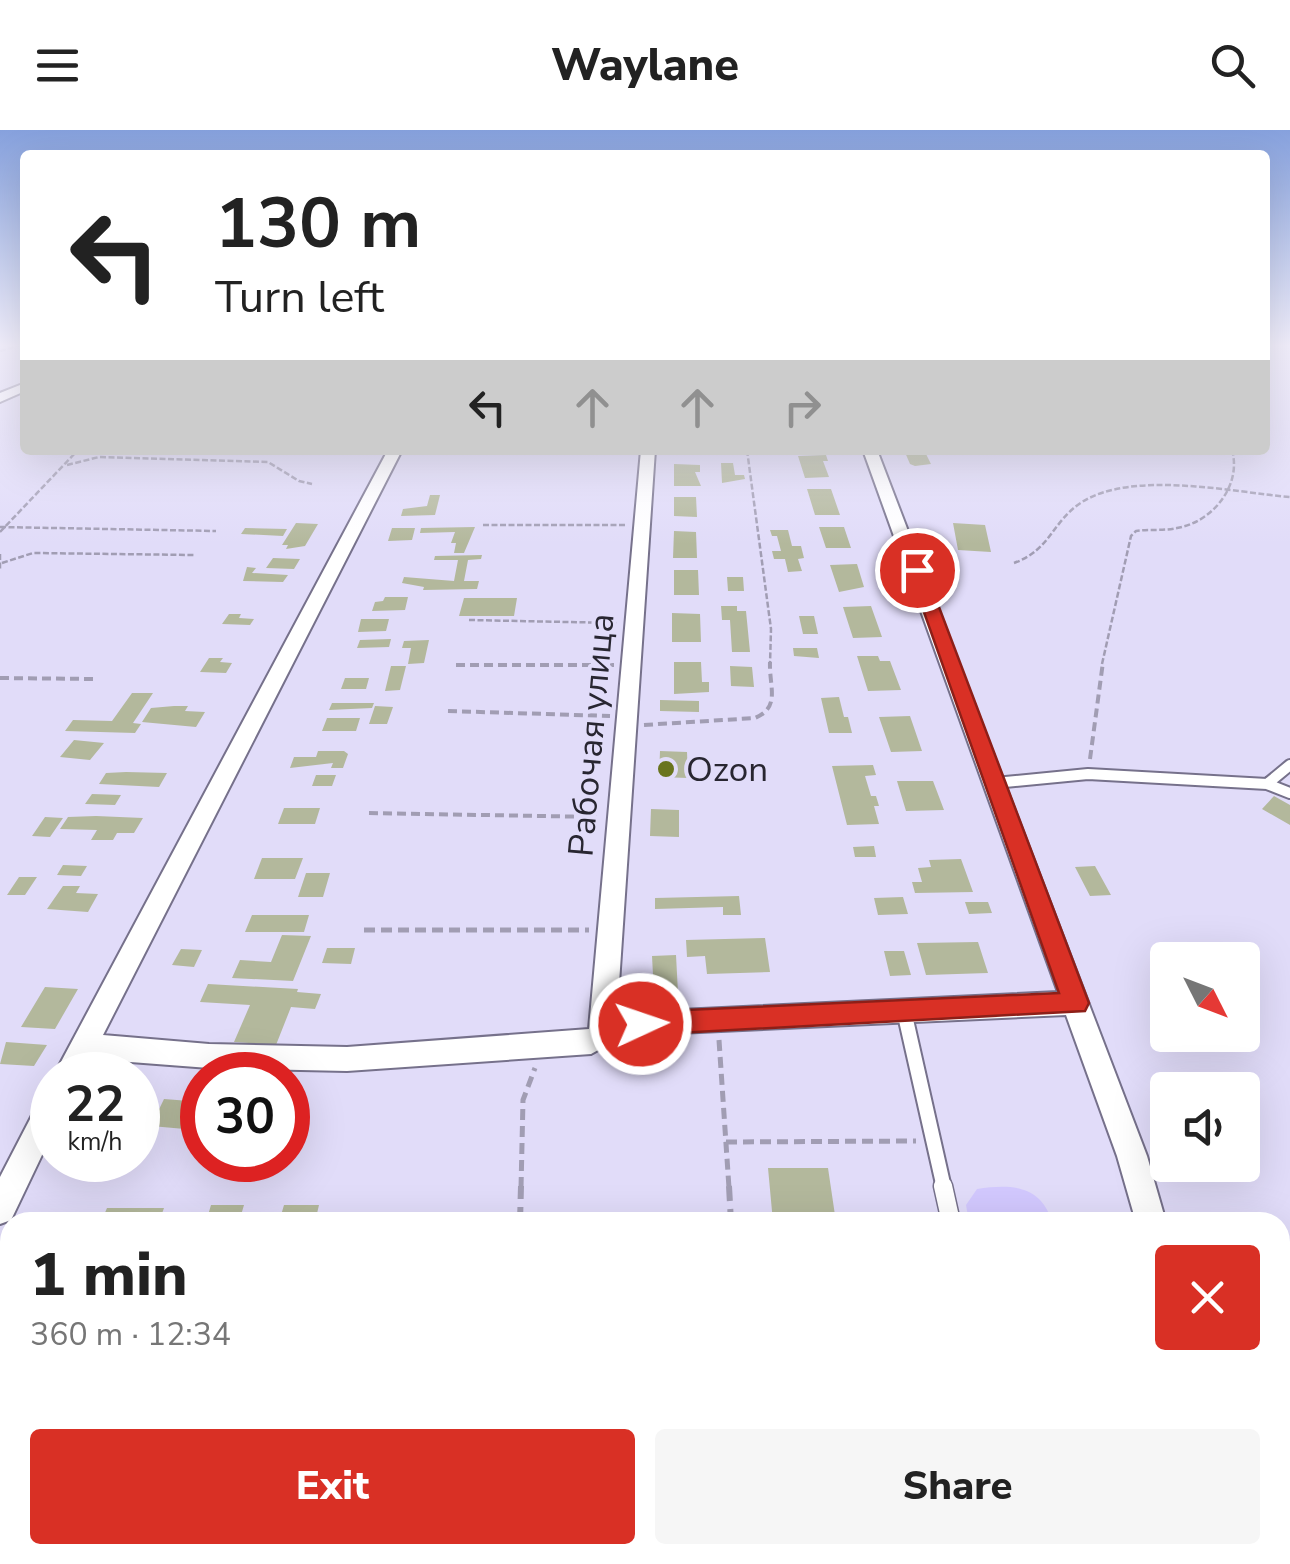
<!DOCTYPE html>
<html lang="en">
<head>
<meta charset="utf-8">
<style>
	body { margin:0; font-family:"Nunito Sans",sans-serif; background:#f6f6f6; color:#222; height:100vh; display:flex; flex-direction:column; font-size:38px; white-space:nowrap }
	* { box-sizing:border-box; margin:0 }
	p { font-size:32px; color:#767676 }
	.icon { flex:none; width:55px; height:55px; fill:none; stroke:currentColor; stroke-width:2; stroke-linecap:round; stroke-linejoin:round }
	.map { position:relative; flex:1; overflow:hidden }
	.details { position:absolute; left:0px; top:1082px; width:1290px; height:352px; display:flex; flex-direction:column; background:#fff; border-radius:30px 30px 0 0; box-shadow:0 10px 40px #0002 }
	.details>* { flex:none }
	.top-card { position:absolute; left:20px; top:20px; width:1250px; height:305px; border-radius:10px; box-shadow:0 10px 40px #0002; background:#fff; color:#222; overflow:hidden }
	.needle { width:65px; rotate:132deg }
	.fabs { position:absolute; left:1150px; top:812px; display:grid; gap:20px }
	.fabs a { display:grid; place-items:center; width:110px; height:110px; border-radius:10px; background:#fff; box-shadow:0 10px 40px #0002; font-size:50px }
	.speed { position:absolute; left:30px; top:922px; display:flex; gap:20px; font-size:50px; font-weight:700; text-align:center }
	.speed>* { display:grid; place-content:center; width:130px; height:130px; border-radius:50%; background:#fff; box-shadow:0 10px 40px #0002; line-height:1 }
	.speed small { font-size:25px; font-weight:400 }
	.speed .limit { border:15px solid #d22; background:#fff; color:#111 }
	.pin { position:absolute; display:grid; place-items:center; width:85px; height:85px; color:#fff; margin:-42px; border:5px solid #fff; border-radius:50%; box-shadow:0 2px 10px #0007 }
	.me { position:absolute; width:110px; margin:-55px; rotate:87deg; stroke-linejoin:round; filter:drop-shadow(0 0 8px #0008) }
	.turn { display:flex; align-items:center; gap:35px; height:210px; padding:0 30px; font-size:45px }
	.turn .icon { width:130px; height:130px; stroke-width:2.5 }
	.turn b { display:block; font-size:70px; line-height:85px }
	.lanes { display:flex; align-items:center; height:95px; padding:0 30px; background:#0003; justify-content:center; gap:50px; direction:ltr }
	.lanes .off { opacity:.35 }
	.round { display:grid; place-items:center; flex:none; width:105px; height:105px; border-radius:10px; background:#f6f6f6 }
	.summary { display:flex; align-items:center; justify-content:space-between; height:170px; padding:0 30px }
	h1 { font-size:60px; font-weight:800; line-height:75px }
	.primary-button { display:flex; gap:20px; margin-top:auto; padding:20px 30px }
	.primary-button a { flex:1; height:115px; border-radius:10px; background:#d93025; color:#fff; font-size:40px; font-weight:800; line-height:115px; text-align:center }
	.primary-button a+a { background:#f6f6f6; color:#222 }
	header { display:flex; justify-content:space-between; align-items:center; height:130px; padding:0 30px; background:#fff; font-size:45px; font-weight:800 }
	.map>svg:first-child { display:block }
	.green { fill:#d2c8fe }
	.building { fill:#b3b89c }
	.lines { fill:none; stroke-linecap:round; stroke-linejoin:round }
	.service-far2-casing { stroke:#76718b; stroke-width:14 }
	.service-far1-casing { stroke:#76718b; stroke-width:18 }
	.service-casing { stroke:#76718b; stroke-width:21 }
	.minor-casing { stroke:#76718b; stroke-width:4 }
	.path-far3 { stroke:#a19db3; stroke-width:2.5; stroke-dasharray:6 2.5; stroke-linecap:butt }
	.path-far2 { stroke:#a19db3; stroke-width:4; stroke-dasharray:9 5; stroke-linecap:butt }
	.path-far1 { stroke:#a19db3; stroke-width:5; stroke-dasharray:11 6; stroke-linecap:butt }
	.path { stroke:#a19db3; stroke-width:6; stroke-dasharray:15 8; stroke-linecap:butt }
	.service-far2 { stroke:#fff; stroke-width:10 }
	.service-far1 { stroke:#fff; stroke-width:14 }
	.service { stroke:#fff; stroke-width:18 }
	.minor { fill:#fff; fill-rule:evenodd }
	.route { fill:#d93025; stroke:#8d1f18; stroke-width:2.5 }
	.poi-dot { fill:#69741e; stroke:#e1dcf9; stroke-width:4 }
	.labels { text-anchor:middle; stroke-width:8; stroke-linejoin:round; paint-order:stroke }
	.street-label { font-size:35px; fill:#282631; stroke:#e1dcf9 }
	.poi-label { font-size:35px; fill:#282631; stroke:#e1dcf9; text-anchor:start }
</style>
</head>
<body>
<header><svg class="icon" aria-label="menu" viewBox="0 0 24 24"><path d="M4 6h16M4 12h16M4 18h16"/></svg>Waylane<svg class="icon" aria-label="search" viewBox="0 0 24 24"><circle cx="10" cy="10" r="6"/><path d="M15 15l6 6"/></svg></header>
<div class="map">
<svg width="1290" height="1434" viewBox="0 0 1290 1434">
	<rect width="100%" height="100%" fill="#e1dcf9"/>
	<path class="green" d="M977 1059C1012 1054 1041 1055 1052 1092H969L966 1075Z"/>
	<path class="building" d="M904 320H938L940 324H926L931 334 915 336 910 334Z
		M826 325 828 331H823L829 347 805 348 798 326Z
		M721 333H733L735 345H744L745 349 722 353Z
		M674 334 700 335V342H695L701 356H674Z
		M807 359H831L840 385H815Z
		M430 365H440L435 385 401 386 403 379 427 376Z
		M674 367H696L697 387 674 386Z
		M296 393 318 394 305 416 286 419 288 415H282Z
		M953 393 985 395 991 422 958 420Z
		M475 397 464 423H454L456 413H451L455 402 420 403 421 398Z
		M819 397H844L851 418H826Z
		M245 398 287 399 283 406 241 404Z
		M392 398H415L412 410 388 411Z
		M770 400H788L792 416H801L804 428 798 429 802 441 788 442 785 429H774L772 421H781L777 406H772Z
		M674 401 696 402 697 428H673Z
		M482 425 481 429 468 430 464 451H479L477 459 423 460 424 457 402 453 404 447 454 451 458 430H434L435 426Z
		M273 428 300 429 294 439 266 438Z
		M857 434 864 457 839 462 830 435Z
		M247 437 256 438 252 443 288 445 283 452 243 451Z
		M674 440H698L699 465H674Z
		M727 447H743L744 461H728Z
		M385 467H408L405 480 372 481 375 472 383 471Z
		M464 468H517L514 486H459Z
		M721 476H737V481H746L750 522H732L730 490H722Z
		M871 476 882 507 853 508 843 477Z
		M672 483 700 484 701 512H672Z
		M229 484H241L239 488 254 489 250 495 222 494Z
		M799 486H814L818 504H803Z
		M361 489H389L386 501 358 502Z
		M391 509 389 517 357 518 360 510Z
		M429 510 424 533 408 534 411 518H402L404 511Z
		M793 518H817L819 528 794 526Z
		M857 526H878L880 531H890L901 560 868 561Z
		M209 528H223L220 532 232 533 226 543 200 542Z
		M674 532H701L702 552H709V562L674 564Z
		M391 536H406L400 560 385 561Z
		M730 536 752 537 754 557 731 556Z
		M345 548H369L366 559H341Z
		M132 563H153L133 593 141 594 135 603 65 601 73 590 112 591Z
		M839 567 844 587H848L852 603H829L821 568Z
		M660 570 699 571V582L660 581Z
		M332 573H374L372 578 329 580Z
		M174 576H188L185 581 205 582 196 597 142 592 151 578Z
		M375 576 393 577 387 594H369Z
		M910 586 922 621 891 622 879 587Z
		M327 588H360L356 601H322Z
		M74 610 104 613 90 630 60 627Z
		M318 621H344L348 624 343 638H331L333 633 290 638 294 627H316Z
		M660 621 687 622 688 648 659 647Z
		M873 635 876 645 865 646 871 666H876L879 676H874L879 694 847 695 832 636Z
		M126 642 167 643 159 657 99 654 106 643Z
		M316 645H336L332 656H312Z
		M897 651H933L944 680 906 681Z
		M92 664 121 665 115 675 85 674Z
		M1274 666 1290 675V695L1262 679Z
		M284 678H320L315 694H278Z
		M651 679 679 680V707L650 706Z
		M45 687 63 688 50 707 32 706Z
		M68 687 96 686 143 688 134 703H117L113 710H91L97 700 60 699Z
		M874 716 876 727H855L853 717Z
		M262 728H303L295 749H254Z
		M961 729 973 762 915 763 912 752H922L918 738 931 737 929 730Z
		M63 735 87 736 81 746 57 745Z
		M1095 736 1111 765 1090 766 1075 737Z
		M306 743H330L323 767H298Z
		M19 747H37L25 765H7Z
		M63 756H80L76 763 98 764 88 782 47 779Z
		M739 766 741 785H723V777L655 779V768Z
		M903 767 908 784 878 785 874 768Z
		M965 772H988L992 783 969 784Z
		M252 785H309L304 802H245Z
		M282 805 311 806 293 851 232 848 240 830 271 832Z
		M765 808 770 842 707 844 705 826 687 827 686 810Z
		M978 812 988 843 926 845 917 813Z
		M327 818H355L351 834 322 833Z
		M181 819 202 820 194 837 172 835Z
		M884 821H904L911 845 890 846Z
		M676 825 678 863 654 864 652 826Z
		M208 854 298 859 297 862 321 864 315 879 291 877 276 915 234 912 250 875 200 872Z
		M45 857 78 859 55 899 21 897Z
		M6 912 47 915 34 936 0 934Z
		M164 969 202 972 196 1000 151 996Z
		M768 1038H828L836 1092H773Z
		M211 1075H244L239 1092H206Z
		M284 1075H319L315 1092H279Z
		M107 1078H164L159 1092H101Z
		M1280 1153H1290V1194L1280 1170Z
		M486 1425H524V1434H485Z"/>
	<g class="lines">
		<defs>
			<path id="service-far2" d="M995 653 1088 644 1267 654 1290 663
				M1267 654 1290 635"/>
			<path id="service-far1" d="M904 881 944 1058"/>
			<path id="service" d="M943 1056 951 1092
				M559 1425 569 1434"/>
			<path id="minor" d="M25 253V261L0 272V263Z
				M388 320H402L103 905 209 914 347 917 589 899 641 320H655L617 883 1058 862 863 320H877L1147 1026 1166 1092H1136L1117 1026 1066 885 613 906 609 914 591 924 347 941 209 938 91 929 82 945H54Z
				M52 962V1004L11 1090 0 1094V1047L42 966Z
				M1202 1425H1240L1241 1434H1203Z"/>
		</defs>
		<use href="#service-far2" class="service-far2-casing"/>
		<use href="#service-far1" class="service-far1-casing"/>
		<use href="#service" class="service-casing"/>
		<use href="#minor" class="minor-casing"/>
		<path class="path-far3" d="M0 221 25 214
			M747 320 771 499 770 534
			M67 335 99 327 268 332 299 351 312 354
			M483 395H625
			M0 397 216 401
			M0 402 78 320
			M0 424V439
			M2 433 33 423 195 425
			M1014 433C1051 420 1052 391 1082 372 1133 340 1232 362 1290 367
			M469 490 617 493
			M1102 534 1131 406 1136 401C1150 399 1164 401 1177 398 1213 392 1242 355 1232 320"/>
		<path class="path-far2" d="M456 535H614
			M0 548 94 549
			M448 581 610 586
			M644 595 755 588C781 577 769 557 770 532
			M1090 629 1103 532
			M369 683 597 687"/>
		<path class="path-far1" d="M364 800H589
			M719 910 729 1058
			M726 1012 916 1011
			M521 1058 523 970 535 938"/>
		<path class="path" d="M729 1056 731 1092
			M520 1092 521 1056
			M0 1206H10
			M446 1434 449 1425"/>
		<use href="#service-far2" class="service-far2"/>
		<use href="#service-far1" class="service-far1"/>
		<use href="#service" class="service"/>
		<use href="#minor" class="minor"/>
	</g>
	<linearGradient id="sky" x2="0" y2="1"><stop stop-color="#86a1dd"/><stop offset="0.52" stop-color="#f2effc"/><stop offset="1" stop-color="#f2effc" stop-opacity="0"/></linearGradient>
	<rect width="1290" height="414" fill="url(#sky)"/>
	<path class="route" d="M911 437 925 440 1089 873 1085 881 641 905 632 902 628 894 632 885 641 882 1059 863 909 440Z"/>
	<circle class="poi-dot" cx="666" cy="639" r="10"/>
	<g class="labels">
		<g class="street-label">
			<text transform="translate(591 605) rotate(-85)" y="12">Рабочая улица</text>
		</g>
		<g class="poi-label">
			<text x="686" y="651">Ozon</text>
		</g>
	</g>
</svg>
<div class="fabs">
<a><svg class="needle" viewBox="-14 -14 28 28"><path d="M0-13l5 13h-10z" fill="#e53935"/><path d="M0 13l5-13h-10z" fill="#767676"/></svg></a>
<a><svg class="icon" aria-label="sound" viewBox="0 0 24 24"><path d="M4 9h4l5-4v14l-5-4H4zM17 9q2 3 0 6"/></svg></a>
</div>
<div class="speed"><div>22<small>km/h</small></div><div class="limit">30</div></div>
<div class="pin" style="left:917px;top:440px;background:#d93025"><svg class="icon" aria-label="arrive" viewBox="0 0 24 24"><path d="M6 21V4h12l-3 4 3 4H6"/></svg></div>
<svg class="me" style="left:641px;top:894px" viewBox="-20 -20 40 40"><circle r="17" fill="#d93025" stroke="#fff" stroke-width="3"/><path d="M0-11L8 9 0 5-8 9z" fill="#fff"/></svg>
<div class="top-card">
<div class="turn"><svg class="icon" aria-label="left" viewBox="0 0 24 24"><path d="M17 20v-9H6M10 6l-5 5 5 5"/></svg><div><b>130 m</b>Turn left</div></div>
<div class="lanes"><svg class="icon" aria-label="left" viewBox="0 0 24 24"><path d="M17 20v-9H6M10 6l-5 5 5 5"/></svg><svg class="icon off" aria-label="ahead" viewBox="0 0 24 24"><path d="M12 20V5M6 11l6-6 6 6"/></svg><svg class="icon off" aria-label="ahead" viewBox="0 0 24 24"><path d="M12 20V5M6 11l6-6 6 6"/></svg><svg class="icon off" aria-label="right" viewBox="0 0 24 24"><path d="M7 20v-9h11M14 6l5 5-5 5"/></svg></div>
</div>
<section class="details">
<div class="summary"><div><h1>1 min</h1><p>360 m · 12:34</p></div><a class="round" style="background:#d93025;color:#fff"><svg class="icon" aria-label="close" viewBox="0 0 24 24"><path d="M6 6l12 12M18 6L6 18"/></svg></a></div>
<div class="primary-button"><a>Exit</a><a>Share</a></div>
</section>
</div>
</body>
</html>
